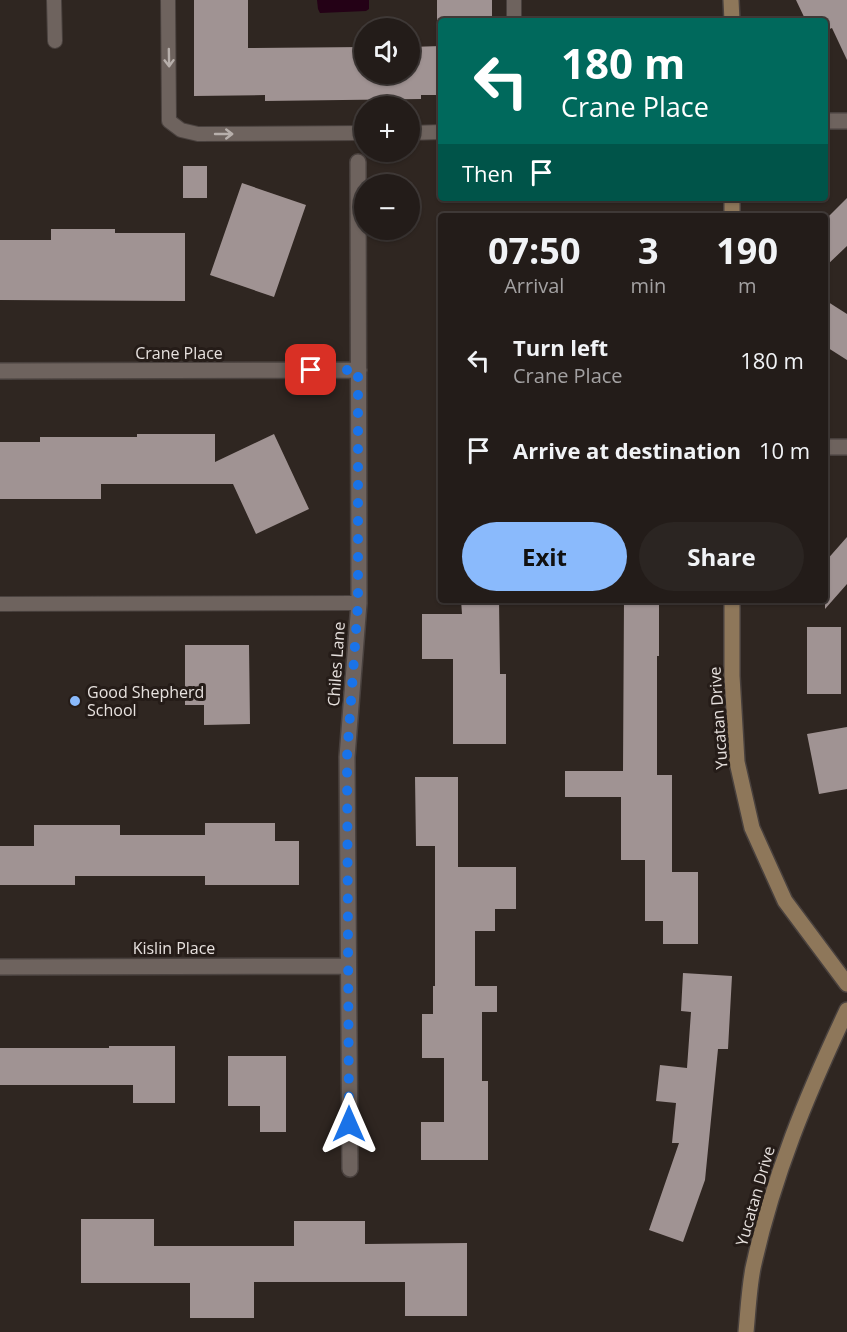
<!DOCTYPE html>
<html lang="en">
<head>
<meta charset="utf-8">
<style>
	body { margin:0; font-family:"Open Sans",sans-serif; background:#2b2522; color:#f1f3f6; height:100vh; display:flex; flex-direction:column; font-size:22px; white-space:nowrap }
	* { box-sizing:border-box; margin:0 }
	p { font-size:20px; color:#a3a1a2 }
	.icon { flex:none; width:33px; height:33px; fill:none; stroke:currentColor; stroke-width:2; stroke-linecap:round; stroke-linejoin:round }
	.map { position:relative; flex:1; overflow:hidden }
	.panel { position:absolute; left:438px; top:213px; width:390px; height:390px; display:flex; flex-direction:column; background:#231c19; border-radius:6px; box-shadow:0 2px 4px #0004,0 0 0 2px #403a38 }
	.panel>* { flex:none }
	.banner { position:absolute; left:438px; top:18px; width:390px; height:183px; border-radius:6px; box-shadow:0 2px 4px #0004,0 0 0 2px #403a38; background:#00695c; color:#fff; overflow:hidden }
	.controls { position:absolute; left:354px; top:18px; display:grid; gap:12px }
	.controls a { display:grid; place-items:center; width:66px; height:66px; border-radius:50%; background:#231c19; box-shadow:0 2px 4px #0004,0 0 0 2px #403a38; font-size:30px }
	.pin { position:absolute; display:grid; place-items:center; width:51px; height:51px; color:#fff; margin:-26px; border-radius:12px; box-shadow:0 3px 9px #0006 }
	.me { position:absolute; width:66px; margin:-33px; rotate:0deg; stroke-linejoin:round; filter:drop-shadow(0 0 4px #0008) }
	.turn { display:flex; align-items:center; gap:21px; height:126px; padding:0 24px; font-size:27px }
	.turn .icon { width:78px; height:78px; stroke-width:2.5 }
	.turn b { display:block; font-size:42px; line-height:51px }
	.then { display:flex; align-items:center; height:57px; padding:0 24px; background:#0003; gap:12px; font-size:22px }
	.eta { display:flex; justify-content:space-evenly; align-items:center; height:102px; text-align:center }
	.eta b { font-size:36px; font-weight:700; line-height:42px }
	.primary-button { display:flex; gap:12px; margin-top:auto; padding:12px 24px }
	.primary-button a { flex:1; height:69px; border-radius:36px; background:#8abafc; color:#111; font-size:24px; font-weight:700; line-height:69px; text-align:center }
	.primary-button a+a { background:#2b2522; color:#f1f3f6 }
	ul { padding:0; list-style:none }
	li { display:flex; align-items:center; gap:18px; height:90px; padding:0 24px }
	li div { flex:1 }
	li b { display:block; font-size:22px }
	li em { font-style:normal }
	.map>svg:first-child { display:block }
	.water { fill:#240116 }
	.building { fill:#a09393 }
	.lines { fill:none; stroke-linecap:round; stroke-linejoin:round }
	.lane-casing { stroke:#49413e; stroke-width:16 }
	.street-casing { stroke:#49413e; stroke-width:18 }
	.secondary-casing { stroke:#49413e; stroke-width:18 }
	.lane { stroke:#6e635e; stroke-width:14 }
	.street { stroke:#6e635e; stroke-width:15 }
	.secondary { stroke:#8e775a; stroke-width:15 }
	.oneway { stroke:#b7afab }
	.route { stroke:#1a73e8; stroke-width:10; stroke-dasharray:0 18 }
	.poi-dot { fill:#8abafc; stroke:#251c18; stroke-width:2 }
	.labels { text-anchor:middle; stroke-width:6; stroke-linejoin:round; paint-order:stroke }
	.street-label { font-size:16px; fill:#e7e1de; stroke:#251c18 }
	.poi-label { font-size:16px; fill:#e7e1de; stroke:#251c18; text-anchor:start }
</style>
</head>
<body>
<div class="map">
<svg width="847" height="1332" viewBox="0 0 847 1332">
	<rect width="100%" height="100%" fill="#2f2621"/>
	<path class="water" d="M317 0H369V9L366 11 320 13 318 9Z"/>
	<path class="building" d="M194 0H248V48L364 47V74H410V47L441 46V95H421V99L265 101V95L194 96Z
		M437 0H492V21H437Z
		M796 0H847V60L832 28 825 31V21H806Z
		M183 166H207V198H183Z
		M242 183 306 205 274 297 210 275Z
		M847 198V246L825 267V220Z
		M51 229H115V233H185V301L0 300V240H51Z
		M825 300 847 314V360L825 346Z
		M137 434H215V462L274 434 309 509 256 534 233 484H101V499H0V442H40V437H137Z
		M847 537V584L825 609V562Z
		M461 600H499L500 674H506V744H453V659H422V614H462Z
		M624 600H659V656H657V775H672V872H698V944H663V921H645V860H621V797H565V771H623Z
		M807 627H841V694H807Z
		M185 645H249L250 724 204 725V705H185Z
		M847 727V789L819 794 807 734Z
		M415 777H458V867H516V909H495V931H475V986H497V1012H482V1081H488V1160H421V1122H444V1058H422V1014H433V986H435V846H416Z
		M205 823H275V841H299V885H205V876H75V885H0V846H34V825H120V835H205Z
		M683 973 732 976 728 1049H718L705 1180 683 1242 649 1230 679 1143H672L676 1103 656 1101 660 1065 687 1068 691 1012 681 1011Z
		M109 1046H175V1103H133V1085H0V1048H109Z
		M228 1056H286V1132H260V1106H228Z
		M81 1219H154V1246H294V1221H365V1244L467 1243V1316H405V1282H254V1318H190V1283H81Z"/>
	<g class="lines">
		<defs>
			<path id="lane" d="M54 0 55 41
				M168 0 169 121 181 130 198 134 364 133
				M514 0V21
				M410 133 441 132
				M0 604 359 603"/>
			<path id="street" d="M825 121H847
				M0 371 359 370
				M825 447H847
				M0 967 348 966
				M350 1169 347 757 359 603 358 162"/>
			<path id="secondary" d="M731 0 732 21
				M732 216V198
				M732 600V676L737 762 752 828 785 901 847 984
				M746 1332C748 1311 749 1289 753 1268 773 1176 807 1095 847 1010"/>
		</defs>
		<use href="#lane" class="lane-casing"/>
		<use href="#street" class="street-casing"/>
		<use href="#secondary" class="secondary-casing"/>
		<use href="#lane" class="lane"/>
		<use href="#street" class="street"/>
		<use href="#secondary" class="secondary"/>
	</g>
	<defs><path id="oneway-shaft" d="M-6 0H5M1.5-3L5.5 0L1.5 3" fill="none" stroke-width="1.6" stroke-linecap="round" stroke-linejoin="round" transform="scale(1.5)"/></defs>
	<g class="oneway">
		<use href="#oneway-shaft" transform="translate(169 58) rotate(89)"/>
		<use href="#oneway-shaft" transform="translate(224 134)"/>
	</g>
	<g class="lines">
		<path class="route" d="M311 370H358V603L347 757 349 1124"/>
	</g>
	<circle class="poi-dot" cx="75" cy="701" r="6"/>
	<g class="labels">
		<g class="street-label">
			<text x="179" y="359">Crane Place</text>
			<text transform="translate(336 664) rotate(-86)" y="6">Chiles Lane</text>
			<text transform="translate(718 718) rotate(-94)" y="6">Yucatan Drive</text>
			<text x="174" y="954">Kislin Place</text>
			<text transform="translate(755 1196) rotate(-74)" y="6">Yucatan Drive</text>
		</g>
		<g class="poi-label">
			<text x="87" y="698">Good Shepherd<tspan x="87" dy="18">School</tspan></text>
		</g>
	</g>
</svg>
<div class="controls">
<a><svg class="icon" aria-label="sound" viewBox="0 0 24 24"><path d="M4 9h4l5-4v14l-5-4H4zM17 9q2 3 0 6"/></svg></a>
<a>+</a>
<a>−</a>
</div>
<div class="pin" style="left:311px;top:370px;background:#d93025"><svg class="icon" aria-label="arrive" viewBox="0 0 24 24"><path d="M6 21V4h12l-3 4 3 4H6"/></svg></div>
<svg class="me" style="left:349px;top:1124px" viewBox="-20 -20 40 40"><path d="M0-17L14 15 0 8-14 15z" fill="#1a73e8" stroke="#fff" stroke-width="4"/></svg>
<div class="banner">
<div class="turn"><svg class="icon" aria-label="left" viewBox="0 0 24 24"><path d="M17 20v-9H6M10 6l-5 5 5 5"/></svg><div><b>180 m</b>Crane Place</div></div>
<div class="then">Then<svg class="icon" aria-label="arrive" viewBox="0 0 24 24"><path d="M6 21V4h12l-3 4 3 4H6"/></svg></div>
</div>
<section class="panel">
<div class="eta">
<div><b>07:50</b><p>Arrival</p></div>
<div><b>3</b><p>min</p></div>
<div><b>190</b><p>m</p></div>
</div>
<ul>
<li><svg class="icon" aria-label="left" viewBox="0 0 24 24"><path d="M17 20v-9H6M10 6l-5 5 5 5"/></svg><div><b>Turn left</b><p>Crane Place</p></div><em>180 m</em></li>
<li><svg class="icon" aria-label="arrive" viewBox="0 0 24 24"><path d="M6 21V4h12l-3 4 3 4H6"/></svg><div><b>Arrive at destination</b></div><em>10 m</em></li>
</ul>
<div class="primary-button"><a>Exit</a><a>Share</a></div>
</section>
</div>
</body>
</html>
